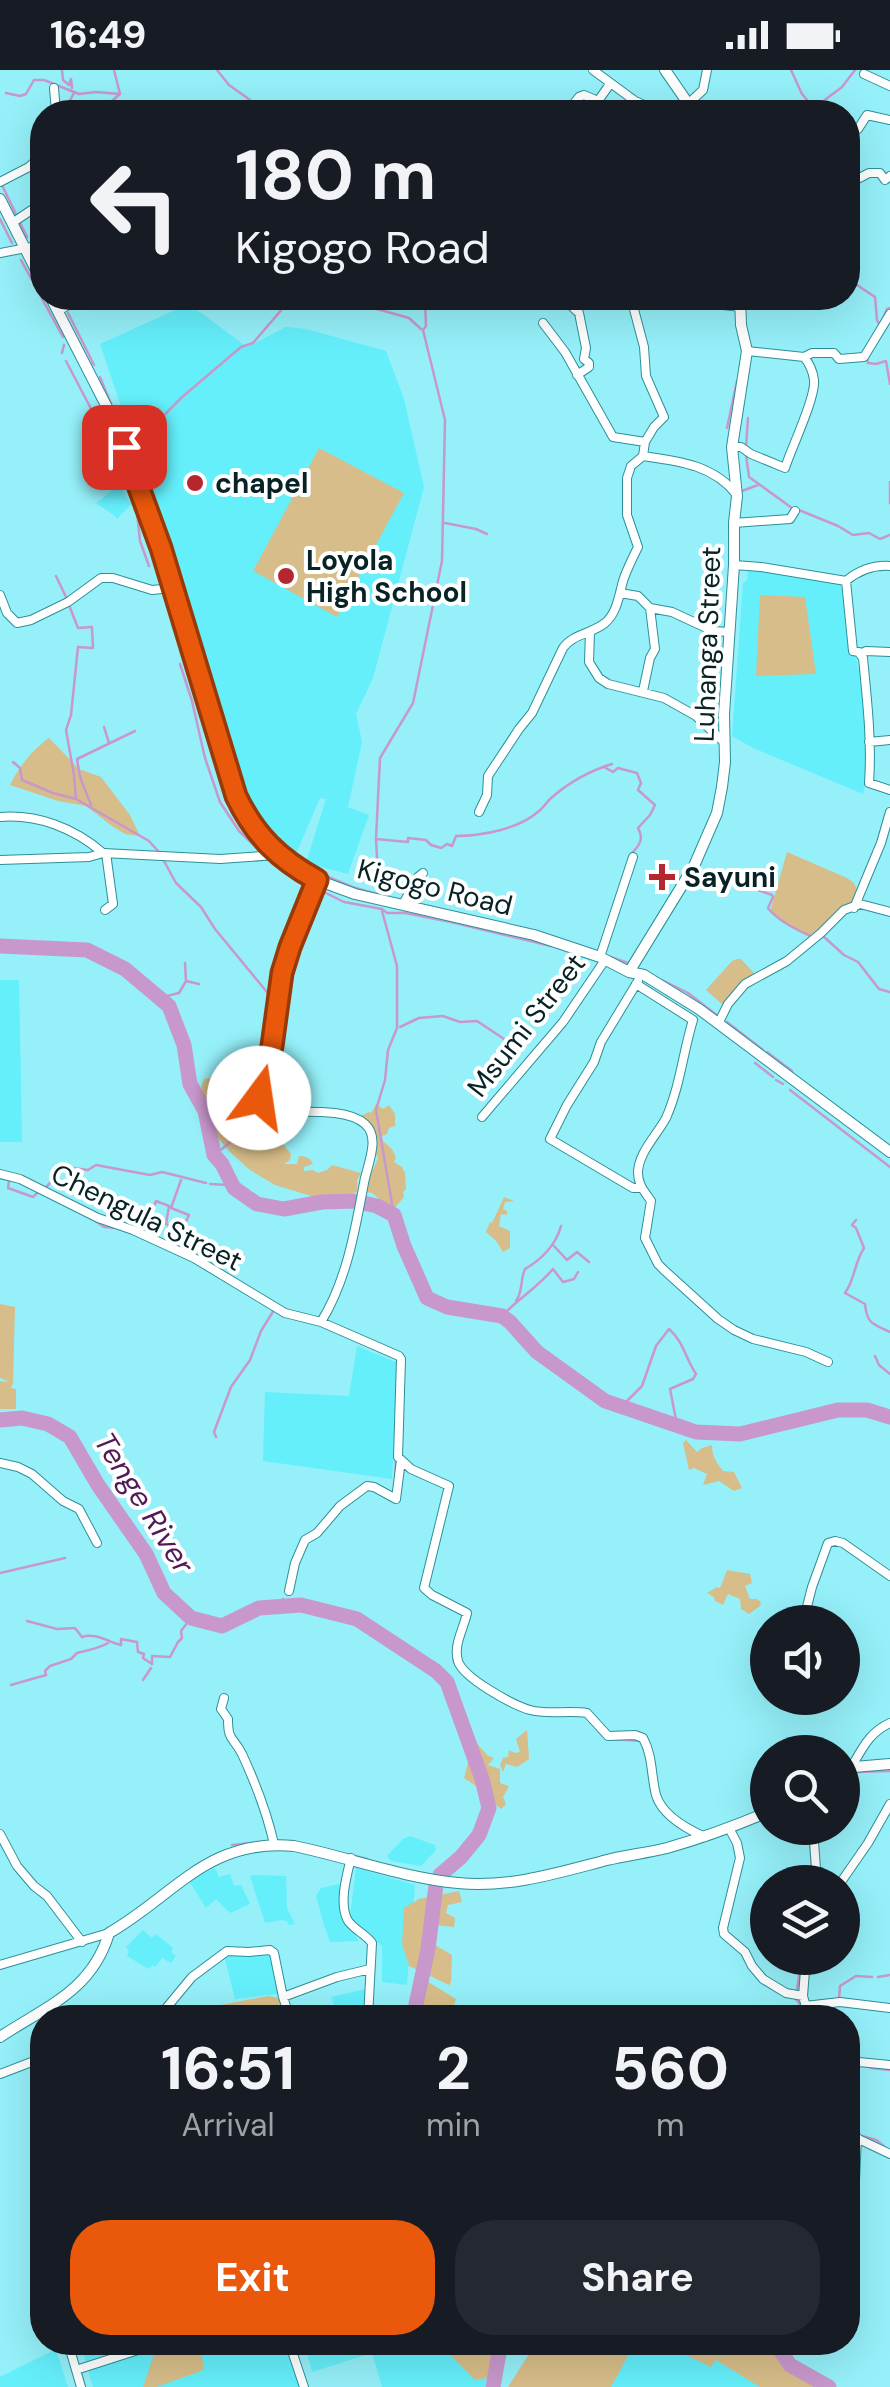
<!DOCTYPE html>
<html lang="en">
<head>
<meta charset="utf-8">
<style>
	body { margin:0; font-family:"DM Sans",sans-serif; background:#242831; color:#f1f3f6; height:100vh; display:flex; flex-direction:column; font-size:38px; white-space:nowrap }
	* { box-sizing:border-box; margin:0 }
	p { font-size:32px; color:#9ea1a6 }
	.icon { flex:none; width:55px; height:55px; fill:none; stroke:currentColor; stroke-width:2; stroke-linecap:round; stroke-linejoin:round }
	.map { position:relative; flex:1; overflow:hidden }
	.sheet { position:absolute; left:30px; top:1935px; width:830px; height:350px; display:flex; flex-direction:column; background:#171b24; border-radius:40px; box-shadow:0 10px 40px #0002 }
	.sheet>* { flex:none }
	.hud { position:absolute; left:30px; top:30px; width:830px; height:210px; border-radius:40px; box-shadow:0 10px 40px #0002; background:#171b24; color:#f1f3f6; overflow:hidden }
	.buttons { position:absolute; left:750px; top:1535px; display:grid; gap:20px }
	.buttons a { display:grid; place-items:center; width:110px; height:110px; border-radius:50%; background:#171b24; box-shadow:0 10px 40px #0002; font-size:50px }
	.pin { position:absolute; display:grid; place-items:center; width:85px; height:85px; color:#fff; margin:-42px; border-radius:20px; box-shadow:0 5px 15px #0006 }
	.me { position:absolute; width:110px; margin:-55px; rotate:14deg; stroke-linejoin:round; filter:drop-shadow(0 0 8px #0008) }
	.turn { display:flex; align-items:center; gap:35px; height:210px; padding:0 40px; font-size:45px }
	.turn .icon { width:130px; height:130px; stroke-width:2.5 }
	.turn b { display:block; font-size:70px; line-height:85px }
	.eta { display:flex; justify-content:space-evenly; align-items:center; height:170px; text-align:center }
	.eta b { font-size:60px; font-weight:700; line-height:70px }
	.action { display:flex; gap:20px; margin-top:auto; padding:20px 40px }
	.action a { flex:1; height:115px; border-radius:40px; background:#ea580c; color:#fff; font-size:40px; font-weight:700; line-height:115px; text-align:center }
	.action a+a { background:#242831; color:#f1f3f6 }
	.status { display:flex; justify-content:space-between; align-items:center; height:70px; padding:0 50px; background:#171b24; direction:ltr }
	.status svg { height:28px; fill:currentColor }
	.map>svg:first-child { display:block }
	.built { fill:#64effb }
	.green { fill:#d7bd89 }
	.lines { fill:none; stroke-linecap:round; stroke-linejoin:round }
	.stream { stroke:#c898cc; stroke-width:2.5 }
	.river { stroke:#c898cc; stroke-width:15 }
	.street-casing { stroke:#2e8f98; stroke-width:10 }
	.secondary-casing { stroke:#2e8f98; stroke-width:12 }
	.street { stroke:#fff; stroke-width:8 }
	.secondary { stroke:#fff; stroke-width:10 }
	.route-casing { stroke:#983908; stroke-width:25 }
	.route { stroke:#ea580c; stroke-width:18 }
	.poi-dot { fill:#b6262e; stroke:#fff; stroke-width:4 }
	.labels { text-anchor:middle; stroke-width:8; stroke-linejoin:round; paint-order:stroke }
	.poi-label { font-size:28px; font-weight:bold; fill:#072325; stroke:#fff; text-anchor:start }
	.street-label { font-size:28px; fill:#072325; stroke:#fff }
	.water-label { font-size:30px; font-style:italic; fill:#521858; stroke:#fff }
</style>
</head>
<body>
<div class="status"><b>16:49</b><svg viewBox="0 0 49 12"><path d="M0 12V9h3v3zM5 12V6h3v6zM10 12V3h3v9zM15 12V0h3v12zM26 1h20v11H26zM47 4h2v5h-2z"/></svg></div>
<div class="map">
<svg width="890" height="2317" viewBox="0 0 890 2317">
	<rect width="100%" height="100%" fill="#95f0f9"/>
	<path class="built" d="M186 235 200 242 247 277 286 257 306 259 386 281 404 329 424 417 373 608 356 644 362 672 348 737 369 745 348 804 306 793 326 729 320 728 293 791 277 779 257 756 244 730 224 687 149 419 100 274Z
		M119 415 131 434 117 449 115 446 96 433Z
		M748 500 845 512 858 599H861L868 661 867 707 863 724 753 678 732 666 743 513 747 510Z
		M0 910H19L22 1072H0Z
		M357 1276 398 1293 392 1409 263 1391 265 1322 349 1326Z
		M410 1766 435 1775 436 1780 421 1796 391 1791 387 1786 403 1769Z
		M215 1798 219 1807 230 1804 234 1816 241 1815 250 1834 230 1843 216 1829 206 1838 189 1811Z
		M356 1798 415 1815 407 1915 382 1912V1876L353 1852 350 1847Z
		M256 1805 286 1806 287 1838 295 1854 288 1855 287 1851 281 1850 265 1853 250 1806Z
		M339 1814 344 1847 359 1871 330 1872 324 1855 316 1826 321 1818Z
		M143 1860 152 1868 156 1864 173 1878 171 1882 176 1886 171 1893 162 1888 155 1897 153 1895 149 1899 127 1886 129 1881 126 1877Z
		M269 1881 278 1924 235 1929 224 1885Z
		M366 1919V1947H338L331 1927Z
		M567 2272 730 2273 787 2317H540Z
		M80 2273H287L299 2317H93Z
		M304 2273H467L487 2305 485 2317H382L372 2283 312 2302Z
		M56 2279 68 2317H0V2307Z"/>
	<path class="green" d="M319 378 404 423 337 547 253 501Z
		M760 525 805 527 816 604 756 606Z
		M49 668 79 699 101 707 130 745 140 766 125 764 112 756 86 736 58 731 10 715C18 698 33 679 49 668Z
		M787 782 847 808 854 813 858 822 852 836 812 869 770 842Z
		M737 889H741L755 904 723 935 706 920 732 891Z
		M213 1007 230 1031 227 1038 234 1051 251 1039 250 1045 242 1060 243 1063H253L261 1060 268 1063 272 1055 278 1058 277 1067 291 1084 290 1090 284 1094H297L299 1086C306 1086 310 1088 313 1094L304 1097V1101L313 1100 318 1103 327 1100 332 1095 361 1103 357 1110V1122L337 1127H324L321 1129 275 1115 250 1100 232 1084 217 1067 210 1048 200 1019 204 1009Z
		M376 1034 383 1039 389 1035 395 1044V1056L389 1058 387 1064 382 1066 383 1071 392 1079 396 1088 394 1092 402 1097 405 1103 406 1119 403 1122 404 1127 393 1140 372 1123 365 1122 368 1102 373 1100 378 1088 376 1084H370L373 1070 363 1057 365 1052 360 1046 369 1042 371 1043Z
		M504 1127 514 1131 505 1132 503 1139 507 1141V1145L501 1144 499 1156 510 1161V1178L503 1182 496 1171 486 1162 490 1152 492 1153Z
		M0 1234 15 1237 13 1313 11 1318 16 1319V1339H0V1311L10 1312 0 1308Z
		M686 1370 697 1382 702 1378 712 1375C712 1386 716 1392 723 1401L734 1402 742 1418 734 1421 719 1411 703 1415 707 1404 694 1398 689 1400 683 1373Z
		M727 1500 750 1504 752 1513 745 1516 750 1529H757L761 1532 760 1536 749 1544 741 1539 740 1529 728 1524 723 1535 715 1531 714 1527 707 1523 717 1517 720 1518Z
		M527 1660 529 1689 517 1697 506 1694 503 1702 500 1695 503 1688 508 1687 509 1680 515 1683 520 1682 516 1669Z
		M475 1671 487 1685 494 1688 488 1695 500 1699V1713L509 1716 503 1727 506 1734 501 1739 493 1732 488 1733C481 1728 478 1724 476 1716L464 1708 469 1688 467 1676Z
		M459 1821 462 1832 448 1835 446 1843 455 1848 454 1857 435 1855V1875L452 1885 451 1912 449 1915 409 1896 402 1874 404 1838 419 1829Z
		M425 1910 456 1929 450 1947H407L414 1927Z
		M268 1926 285 1929 291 1948H185L215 1936Z
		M143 2273H200L204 2300 156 2317H143L155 2281Z
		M439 2273H496L497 2294 487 2308 475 2310Z
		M533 2273V2272L635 2273 611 2317H508L529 2284 528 2280Z
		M661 2273H724L718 2286 726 2273H764L828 2317H760L716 2290 711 2297Z"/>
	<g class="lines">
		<path class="stream" d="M62 0 63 10 69 15 71 9 72 18
			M217 0 229 15 267 42
			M791 0 802 24 814 38 812 42
			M6 23 20 26 26 24 34 10H44L79 24 96 22 120 24
			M814 38 842 17 855 0
			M74 42 68 34 74 23
			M78 42 92 37 94 42
			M105 42V37L120 24 114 0
			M1 113 27 167
			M0 149 12 173
			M21 190 63 267
			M848 209 875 227 877 250 880 256
			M269 228 279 232 293 228 315 238 352 232 409 248 421 259
			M68 243 94 295
			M881 253 887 239 890 238
			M62 283 64 275
			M867 288 868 293 876 294 886 291 890 314
			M66 291 121 396 136 432 140 471 149 496
			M100 307 111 334
			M727 358 737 311
			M746 377 748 348
			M129 381 181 328 241 277 253 273 289 231 285 230
			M746 385 749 407 792 438
			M890 412V433
			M742 421 758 415
			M154 436 197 578
			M799 440 838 456 853 465 869 463 880 469 890 465
			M445 453 476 459 487 464
			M56 506 66 527
			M69 535 78 558 92 557 93 578 78 577 71 645 66 660 74 705 76 729
			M180 594 192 631 205 688 220 732 239 761 261 782
			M104 657 109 673
			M13 692 20 698 22 710 53 723 76 729 149 771 158 781
			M604 697 613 702 618 698 637 703 641 713 638 720 655 735 650 745 638 758C644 768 640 775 632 783
			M91 735 80 707 77 689 135 661
			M376 769 408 772V768L426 770 431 775 441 778 447 774 452 776 456 766C482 766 519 759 539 741 543 738 546 733 550 729 568 713 589 701 612 694
			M271 790 311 814
			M164 791 176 813 201 837 215 859 271 927 273 939
			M305 797 352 817 377 824
			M318 819 344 832 382 839 387 843H405L451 852 551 876
			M758 820 772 825 773 827 768 838C777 850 798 861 813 867
			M379 824 376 769 380 688 413 633 442 491 445 350 423 260 426 256 425 228
			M382 841 397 896V958L388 980 385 1010 376 1040 394 1145
			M823 866 844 885 858 892 879 919 890 922
			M608 886 628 893
			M662 910 688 923 718 946
			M186 911 199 914
			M641 913 655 922
			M159 928 179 923 186 911 185 893
			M727 952 763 980
			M400 957 419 948 443 946 460 952 477 951 504 969
			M767 982 792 1001
			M755 993 773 1007
			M776 1010 783 1014
			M790 1020 890 1097
			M214 1085C233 1071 252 1055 257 1030
			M9 1111 8 1118 33 1127 38 1122
			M210 1114 230 1115 234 1118
			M46 1117 66 1097 88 1100 96 1095 150 1105 162 1102 206 1113
			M139 1144 150 1147 156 1131 169 1136 166 1154 182 1160 189 1145 171 1138 181 1110
			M94 1150 104 1157 118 1158
			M856 1150 852 1155 856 1158 864 1178C854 1193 855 1210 845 1223L865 1234C867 1255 874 1254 890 1262
			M183 1162 187 1164 185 1169 188 1171
			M554 1176 567 1190 577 1182 589 1192
			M516 1231C523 1222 520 1210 525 1199 541 1190 556 1175 561 1156
			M502 1246C518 1229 538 1217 553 1199L563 1212 574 1209 578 1202
			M370 1277 390 1286
			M875 1286 879 1295 890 1304
			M622 1336 642 1316 656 1276 669 1259C683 1271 686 1289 696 1304L693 1309 670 1319 677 1355
			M216 1367 214 1362 231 1317 250 1290 261 1261 274 1240
			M395 1408 396 1391
			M0 1503 65 1488
			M281 1535 283 1529
			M27 1551 57 1559 75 1558 82 1567C94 1562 109 1572 121 1575V1569L137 1572 138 1582 144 1584 143 1588 152 1594V1586L170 1587 178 1572 182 1568 181 1561 191 1548
			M454 1575V1592
			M143 1610 151 1598
			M11 1615 46 1605 45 1601 50 1596 71 1589 77 1583C86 1581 100 1578 108 1573
			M591 1652 602 1665
			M614 1669 641 1671
			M842 1707 852 1702 890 1701
			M810 1769 813 1812
			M232 1775 260 1772
			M346 1784 367 1789
			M878 1907 890 1905
			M797 1919 802 1889
			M794 1927 799 1933 803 1948
			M839 1929 840 1916 856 1906 872 1907
			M848 1995 861 1996
			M871 1998 890 2000
			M862 2066 876 2070 885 2077"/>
		<path class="river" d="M0 876 87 880 125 899 169 936 184 975 190 1014 205 1041 214 1085 222 1094 234 1118 257 1134 284 1139 322 1132 353 1131 377 1136 394 1145 404 1176 427 1228 447 1237 502 1246 510 1252 537 1282 605 1331 696 1362 740 1364 838 1340H867L890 1347
			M0 1350 22 1348 48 1354 70 1367 98 1415 146 1484 164 1523 191 1548 222 1556 259 1538 301 1535 357 1549 436 1601 447 1612 482 1709 489 1738 479 1765 461 1787 440 1805 436 1815 428 1879 413 1948
			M775 2272 790 2295 829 2317
			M493 2317 501 2272"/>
		<defs>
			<path id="street" d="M593 0 635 31 660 42
				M864 4 890 16
				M54 18 56 42
				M689 33 703 20 707 0
				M567 42 579 27 584 25 598 31 610 14
				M858 59 867 45 890 50
				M0 112 29 97 42 85
				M848 114 869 103H880L885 110 890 106
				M12 153 42 133
				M0 183 42 175
				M563 228 579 243 586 278 584 289 589 293V297L577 305
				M698 228 714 234 741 237
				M58 241 81 228
				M543 253 565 282 613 367 645 372
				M747 281 804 287 812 283H834L839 289 864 287 890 244
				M732 377H741L751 384 785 398C791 379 816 327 814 310 813 302 809 293 804 287
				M643 386C679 391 714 395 737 425
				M734 453 790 449 795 441
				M734 495 761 497 846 511C858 501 874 495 890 496
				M846 511 853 581 859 582 860 584 866 581 890 582
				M620 523 638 526 650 538 672 542 713 561 729 562
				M0 525 7 543 17 553 31 550 68 532 101 508H113L152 520 172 518
				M590 562 589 592 599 608 608 614 664 628 696 646 725 673
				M860 584 863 588C867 630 872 671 869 713L890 720
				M643 621 650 588 655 579 650 538
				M869 672 890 670
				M479 742 487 725 488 706 519 659 532 643 563 578C573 564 591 564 605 553 618 542 619 523 624 508 628 497 633 487 638 477L627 445V408L631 396 643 386 645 372 654 357 664 347 646 306 644 277 631 228
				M0 747C38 744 74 758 103 783L220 789 277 785
				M0 790 89 787 103 783
				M317 810 282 903 272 976 259 1027 261 1039 267 1041C294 1044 345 1036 365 1054 381 1068 367 1095 364 1113 355 1160 347 1210 321 1252
				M403 834 418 807 423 803
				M854 838 881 773 890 742
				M105 840 113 834 106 783
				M600 887 633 787
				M638 911 601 972 594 992 567 1035 550 1069 621 1111 633 1118H640
				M636 914 693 950C683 982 680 1017 666 1048 657 1065 638 1083 638 1103 638 1115 645 1122 651 1131L645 1168 658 1194 664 1200 718 1249 734 1260 753 1269 806 1282 828 1292
				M718 954 728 934 745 914 787 891 821 863 844 840 860 834 890 842
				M482 1047 563 952 605 890
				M0 1104 20 1109 98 1148 133 1160 194 1188 285 1243 321 1252 399 1286 401 1289 398 1387 411 1399 449 1416 424 1518 432 1525 467 1543C464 1558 453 1575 458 1591 463 1608 513 1635 530 1640 548 1645 568 1640 587 1643L608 1666 635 1665 643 1668C653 1686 651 1706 656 1725 662 1745 687 1759 705 1767
				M0 1393 18 1397 32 1404 63 1431 79 1439 97 1473
				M289 1521 295 1493 305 1470 317 1463 340 1436 367 1416 374 1417 396 1429 401 1390
				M803 1552 812 1517 828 1473 835 1471 843 1473 890 1506
				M224 1628 221 1639 228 1649C228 1672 233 1666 242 1684 255 1712 267 1743 274 1774
				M852 1696C863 1677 870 1662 890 1653
				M729 1758 737 1773 740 1788 723 1858 724 1864 745 1882 752 1896 763 1909 786 1923 803 1926
				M813 1758 817 1812
				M0 1764 17 1796 34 1816 47 1826 82 1872
				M351 1788C347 1805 339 1831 347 1849 352 1859 365 1863 372 1873L368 1948
				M841 1812 868 1773 890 1734
				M806 1888 803 1926 809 1948
				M0 1895 109 1863
				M283 1927 337 1907 370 1899
				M805 1936 840 1932 890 1938
				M158 1948 192 1907 227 1881 249 1882 270 1880 274 1883 283 1927 290 1948
				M848 1991 890 1995
				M0 2004 42 1988
				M848 2064 890 2084
				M848 2160 854 2131 857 2067
				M289 2272 304 2317
				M69 2276 81 2317
				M76 2300 163 2272"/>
			<path id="secondary" d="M665 0 694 42
				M0 129 42 212
				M51 228 112 347 161 478 236 727 244 743 277 785 317 810 355 824 534 865 600 887 629 902 644 905 699 939 890 1082
				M629 902 694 796 717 743 722 717 725 692 724 644 734 495V453L737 426 732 377 747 281 741 255 740 228
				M842 1698 890 1694
				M0 1967C45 1937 92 1921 109 1863 175 1825 208 1768 294 1776 347 1787 404 1808 458 1813 510 1818 557 1803 607 1790 627 1785 647 1783 667 1778 702 1768 735 1756 768 1742"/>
		</defs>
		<use href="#street" class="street-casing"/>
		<use href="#secondary" class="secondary-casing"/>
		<use href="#street" class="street"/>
		<use href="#secondary" class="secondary"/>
	</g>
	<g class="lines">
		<defs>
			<path id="route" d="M124 377 161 478 236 726C255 766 279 789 317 810L290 877 282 903 272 976 259 1028"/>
		</defs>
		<use href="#route" class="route-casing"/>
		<use href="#route" class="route"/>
	</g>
	<g class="poi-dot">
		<circle cx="195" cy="413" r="10"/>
		<circle cx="286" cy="506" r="10"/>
		<path d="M657 792h10v10h10v10h-10v10h-10v-10h-10v-10h10z"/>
	</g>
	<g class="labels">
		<g class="poi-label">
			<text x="215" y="423">chapel</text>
			<text x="306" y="500">Loyola<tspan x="306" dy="32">High School</tspan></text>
			<text x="684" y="817">Sayuni</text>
		</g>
		<g class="street-label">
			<text transform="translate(707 574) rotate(-88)" y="10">Luhanga Street</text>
			<text transform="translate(435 817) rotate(14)" y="10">Kigogo Road</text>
			<text transform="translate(526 955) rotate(-52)" y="10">Msumi Street</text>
			<text transform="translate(147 1147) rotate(26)" y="10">Chengula Street</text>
		</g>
		<g class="water-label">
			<text transform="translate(144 1433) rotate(58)" y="10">Tenge River</text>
		</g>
	</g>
</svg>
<div class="buttons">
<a><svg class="icon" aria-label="sound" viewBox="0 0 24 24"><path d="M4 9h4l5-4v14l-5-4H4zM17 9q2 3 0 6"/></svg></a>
<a><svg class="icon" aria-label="search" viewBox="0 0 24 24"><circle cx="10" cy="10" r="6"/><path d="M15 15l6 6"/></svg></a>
<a><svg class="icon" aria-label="layers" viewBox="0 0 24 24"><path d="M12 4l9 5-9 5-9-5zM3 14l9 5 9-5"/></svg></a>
</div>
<div class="pin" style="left:124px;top:377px;background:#d93025"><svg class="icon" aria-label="arrive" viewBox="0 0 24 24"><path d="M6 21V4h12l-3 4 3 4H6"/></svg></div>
<svg class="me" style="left:259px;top:1028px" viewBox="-20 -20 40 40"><circle r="19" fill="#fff"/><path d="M0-13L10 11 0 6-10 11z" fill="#ea580c"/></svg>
<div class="hud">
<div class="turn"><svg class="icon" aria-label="left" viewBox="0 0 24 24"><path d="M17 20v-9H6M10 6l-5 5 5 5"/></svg><div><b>180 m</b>Kigogo Road</div></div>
</div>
<section class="sheet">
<div class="eta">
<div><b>16:51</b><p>Arrival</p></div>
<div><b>2</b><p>min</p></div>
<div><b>560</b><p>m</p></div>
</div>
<div class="action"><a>Exit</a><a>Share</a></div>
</section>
</div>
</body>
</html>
